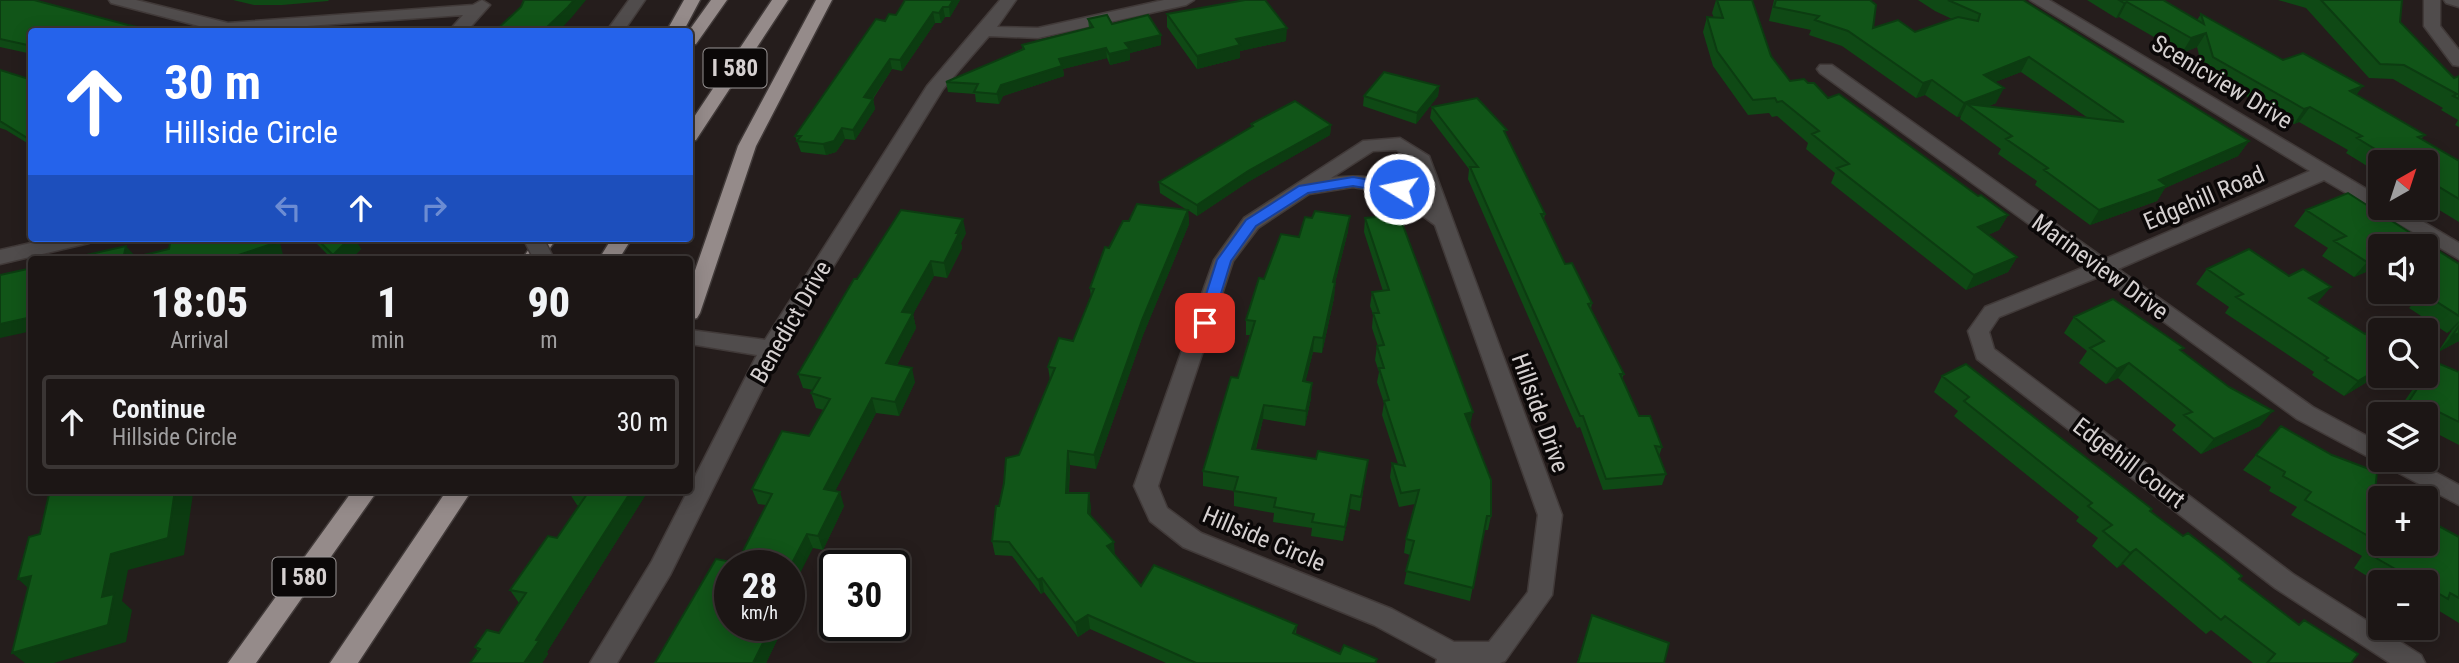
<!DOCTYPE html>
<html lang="en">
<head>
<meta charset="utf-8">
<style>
	body { margin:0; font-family:"Roboto Condensed",sans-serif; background:#251f1e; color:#f1f3f6; height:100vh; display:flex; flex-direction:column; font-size:26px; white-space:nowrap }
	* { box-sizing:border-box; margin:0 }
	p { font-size:23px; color:#a09fa0 }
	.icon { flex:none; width:38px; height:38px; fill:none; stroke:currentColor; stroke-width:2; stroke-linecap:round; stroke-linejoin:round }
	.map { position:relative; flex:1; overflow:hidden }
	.details { position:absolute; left:28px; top:256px; width:665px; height:238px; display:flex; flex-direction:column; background:#1c1615; border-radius:7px; box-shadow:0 4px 18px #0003,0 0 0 2px #3a3534 }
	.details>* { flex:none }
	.top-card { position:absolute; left:28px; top:28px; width:665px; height:214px; border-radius:7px; box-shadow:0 4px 18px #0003,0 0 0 2px #3a3534; background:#2563eb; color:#fff; overflow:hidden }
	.needle { width:46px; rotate:39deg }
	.controls { position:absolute; left:2368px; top:150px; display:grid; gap:14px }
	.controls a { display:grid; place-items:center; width:70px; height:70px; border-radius:7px; background:#1c1615; box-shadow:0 4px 18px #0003,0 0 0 2px #3a3534; font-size:35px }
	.speed { position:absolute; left:714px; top:550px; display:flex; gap:14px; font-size:35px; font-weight:700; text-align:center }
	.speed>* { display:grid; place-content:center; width:91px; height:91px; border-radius:50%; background:#1c1615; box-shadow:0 4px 18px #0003,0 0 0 2px #3a3534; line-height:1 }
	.speed small { font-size:18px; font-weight:400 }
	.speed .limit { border:4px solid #111; border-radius:10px; background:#fff; color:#111 }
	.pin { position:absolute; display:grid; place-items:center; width:60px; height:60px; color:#fff; margin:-30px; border-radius:14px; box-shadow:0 4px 10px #0006 }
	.me { position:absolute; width:77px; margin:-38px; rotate:280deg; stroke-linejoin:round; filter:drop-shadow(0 0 5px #0008) }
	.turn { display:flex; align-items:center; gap:24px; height:147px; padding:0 21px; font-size:32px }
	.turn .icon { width:91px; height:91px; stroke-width:2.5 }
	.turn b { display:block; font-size:49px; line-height:60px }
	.lanes { display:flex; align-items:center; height:66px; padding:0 21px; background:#0003; justify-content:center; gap:35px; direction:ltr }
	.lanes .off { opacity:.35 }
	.eta { display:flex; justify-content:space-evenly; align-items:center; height:119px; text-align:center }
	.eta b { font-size:42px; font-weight:800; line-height:49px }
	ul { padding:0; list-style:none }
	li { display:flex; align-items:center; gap:21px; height:94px; margin:0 14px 10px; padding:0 7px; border:4px solid #3a3534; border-radius:7px }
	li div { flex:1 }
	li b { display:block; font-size:26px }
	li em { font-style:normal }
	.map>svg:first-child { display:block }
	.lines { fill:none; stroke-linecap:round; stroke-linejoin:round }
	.minor-casing { stroke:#413a39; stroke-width:3 }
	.highway-casing { stroke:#413a39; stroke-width:3 }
	.minor { fill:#504c4c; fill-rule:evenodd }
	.highway { fill:#958b8a; fill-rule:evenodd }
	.minor-bridge-casing { stroke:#413a39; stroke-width:21; stroke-linecap:butt }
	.minor-bridge { stroke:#504c4c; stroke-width:18 }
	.wall { fill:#0f4915; fill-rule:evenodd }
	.shaded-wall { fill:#0c3c11 }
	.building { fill:#115518; stroke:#0c3c11; stroke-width:2 }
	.route { fill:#2563eb; stroke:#184099; stroke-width:2 }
	.labels { text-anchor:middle; stroke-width:7; stroke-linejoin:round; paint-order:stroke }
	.shield { fill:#0b0808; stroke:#999595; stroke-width:2 }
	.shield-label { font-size:23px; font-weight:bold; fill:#d6d1d1 }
	.street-label { font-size:24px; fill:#d6d1d1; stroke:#0b0808 }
</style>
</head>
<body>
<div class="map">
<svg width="2459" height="663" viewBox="0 0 2459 663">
	<rect width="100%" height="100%" fill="#251d1c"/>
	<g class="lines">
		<defs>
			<path id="minor" d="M109 0H136L228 23 473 5 482 0 490 5 466 32H448L463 15 222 32 111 3Z
				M629 0H645L623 32H606Z
				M1000 0H1016L997 27 1038 28 1164 0H1194L1186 5 1038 38 989 36 943 89 781 351 670 575 617 663H590L652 561 757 355 690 344V330L765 340 927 86Z
				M2030 0H2049L2380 197V208H2400L2459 243V259L2324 180 2118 269 2313 407 2380 443V460H2413L2459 485V505L2297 419 2101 276 1999 317 1989 332 1994 349 2293 574 2421 655 2425 663H2390L2275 588 1977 359 1968 331 1985 307 2087 266 1820 73 1817 69 1820 65H1832L2105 259 2310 171Z
				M2424 0H2440V26L2459 50V66L2453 65 2424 26Z
				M2444 0H2459V7L2446 3Z
				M1400 138 1429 156 1562 515 1552 595 1505 661 1500 663H1436L1437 659 1374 625 1183 547 1150 521 1134 486 1214 260 1244 218 1363 141ZM1396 150 1412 159 1426 200C1397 179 1366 173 1331 178L1373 151ZM1353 187 1393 194 1435 225 1538 515 1528 592 1489 642H1454L1392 609 1201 533 1167 508 1158 486 1233 261 1258 228 1309 194Z
				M53 238H92L89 243 0 264V250Z"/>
			<path id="highway" d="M684 0H700L683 32H666Z
				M711 0H727L696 44 690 45 688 32Z
				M772 0H788L696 140 690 141V123Z
				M816 0H832L756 146 700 313 697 318 690 320V285L738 146Z
				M537 238H557L542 259H522Z
				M612 238H632L619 259H599Z
				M353 490H378L256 663H228Z
				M447 490H472L358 663H330Z"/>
		</defs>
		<use href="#minor" class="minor-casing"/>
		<use href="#highway" class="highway-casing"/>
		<use href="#minor" class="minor"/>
		<use href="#highway" class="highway"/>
		<defs>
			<path id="minor-bridge" d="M533 238 544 259"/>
		</defs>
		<use href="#minor-bridge" class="minor-bridge-casing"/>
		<use href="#minor-bridge" class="minor-bridge"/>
	</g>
	<path class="wall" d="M0 0 32 32V54L0 47Z
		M233 0H329L328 1 282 5H254Z
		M960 0 950 17H945L941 23H935L902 71 892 69 873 99 875 109 855 140 845 139 836 152 826 155 801 152 795 136 885 21 896 15Z
		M1716 0H1752L1771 56 1790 81 1808 83 1828 98 2008 215 1999 230 1988 235 2017 257 2008 272 1966 290 1831 183 1835 173 1806 149 1808 143 1777 116 1772 117 1769 113 1748 115 1713 66 1703 32 1707 17 1714 18 1712 13Z
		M1774 0H1870L1873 28 1915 32 1952 19 1935 11 1918 0H2023L2249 141 2238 156 2165 188 2157 201 2090 225 2035 185 2037 181 1998 154 2001 149 1960 119 1961 116 1957 117 1925 95 1916 98 1842 46 1809 35 1811 30 1769 21ZM2021 72 2088 118 1987 107 1996 103 1995 82Z
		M2087 0H2164L2197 20 2201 14 2283 60 2356 95 2425 135 2421 139 2459 161V222L2426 202V163H2380V174L2346 153 2348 150 2299 122 2294 124 2203 71 2197 47 2182 53 2119 17 2116 18Z
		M2278 0H2402L2400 22 2454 78 2459 76V127L2455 125 2458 120 2441 110 2443 108 2393 79 2369 78 2306 8Z
		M1167 14 1286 41 1240 51V58L1197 69 1167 27Z
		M1088 19 1112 24 1161 45 1130 53V60L1110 65 1107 58 1063 69 1064 76 1003 96 999 104 976 102 975 94 948 92 946 82 1022 49V45L1089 28Z
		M0 70 32 80V146L6 130 0 128Z
		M1439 86 1438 96 1416 124 1363 106 1364 96Z
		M1432 107 1506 136 1545 214 1544 219 1565 264 1592 303 1591 309 1624 374 1622 379 1639 416 1662 447 1659 456 1666 474 1662 485 1603 490 1580 427 1577 428 1468 179 1469 169 1430 118Z
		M1251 124 1331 125 1330 135 1248 182 1197 216 1188 210 1189 224 1143 335 1096 469 1070 465 1069 493 1091 507 1090 516 1115 555 1141 586 1297 625 1296 634 1340 654 1377 659 1376 663H1166L1090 629 1078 637 1044 592 1041 594 1012 556 995 555 992 541 999 506 1050 380 1048 367 1073 341 1091 298 1090 288 1109 248 1129 221 1187 210 1160 193 1159 182 1251 127Z
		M2348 193 2459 264V341L2438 352 2452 330 2447 333 2409 308 2419 297 2411 292H2426V247H2380V273L2373 269 2354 277 2322 256 2328 248 2294 226 2306 210Z
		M1365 218 1470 427 1491 516 1488 530H1484L1470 601 1404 584 1410 555 1404 553 1406 539 1415 504 1399 507 1390 477 1392 463 1398 464 1382 415 1384 403 1377 382 1379 372 1375 360 1377 346H1378L1372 328 1373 314 1370 306 1372 292 1383 291 1364 232Z
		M1348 231 1335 283 1334 298 1322 353 1313 352 1305 382 1311 398 1305 426 1263 419 1256 449 1316 459 1368 460 1360 511 1350 509 1343 541 1311 536 1312 528 1273 522 1274 513 1234 506V491L1203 486V471L1238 378 1250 335H1246V320L1264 279 1299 237Z
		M966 233 961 243 962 248 947 278 934 276 913 314 916 328 897 365 915 382 899 416 876 413 835 491 844 506 823 550 813 548 730 625H776L780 634 766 663H655L737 563 766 505 758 504 752 489 809 436 824 410 816 408 811 393 813 390 803 388 798 374 857 279Z
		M311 238H354L361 249 351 259H332Z
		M2207 269 2318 302 2317 303 2380 374 2344 396 2312 375 2314 372 2225 313 2229 307 2196 284Z
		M2074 317 2182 351 2260 426 2201 454 2172 430 2176 425 2118 378 2106 384 2079 363 2087 351 2064 333Z
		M2435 362 2459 372V445L2426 428V415H2395L2421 377 2426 376V372Z
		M1942 376 2150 512 2299 625 2304 620 2351 663H2253L2211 630 2206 634 2123 564 2117 568 2092 546 2098 538 2076 521 2079 517 1954 416 1958 411 1934 392Z
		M2281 426 2375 491 2380 499 2459 537V623L2436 609 2431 613 2426 610V583H2380V584L2354 568 2362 556 2291 515 2297 507 2269 491 2271 487 2243 470Z
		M568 491H648L547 652 548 654 542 663H470L478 651 475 647 499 633 519 603 510 590 557 538 579 506 577 505Z
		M1592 615 1664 663H1577Z"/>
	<path class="shaded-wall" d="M574 0H586L572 17 558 32H542Z
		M953 0H960L950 17 949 7Z
		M2127 2 2119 17 2116 18 2124 3Z
		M943 7 945 17 941 23 939 13Z
		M933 12 935 23 902 71 900 60Z
		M1287 28 1286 41 1240 51V58L1197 69V56L1236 39Z
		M2206 33 2197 47 2182 53 2191 38Z
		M1161 35V45L1130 53V60L1110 65 1109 54 1125 43Z
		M1106 48 1107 58 1063 69 1064 76 1003 96 999 104 997 94 1001 85 1059 59Z
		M2029 57 2021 72 1977 89 1984 75Z
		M890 59 892 69 866 108 864 97Z
		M1932 80 1925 95 1916 98 1923 83Z
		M1439 86 1438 96 1416 124 1417 113Z
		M2363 86 2352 101 2350 91Z
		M2004 88 1996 103 1976 111 1967 104 1961 116 1957 117 1964 103Z
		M873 99 875 109 855 140 853 130Z
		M2310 107 2299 122 2294 124 2304 109Z
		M1331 125 1330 135 1248 182 1197 216V205L1248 171Z
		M842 128 845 139 836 152 826 155 823 144Z
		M2249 141 2238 156 2165 188 2157 201 2090 225 2099 210 2159 180Z
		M1188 210 1189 224 1143 335 1096 469 1094 455 1142 320Z
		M2008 215 1999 230 1970 243 1978 227Z
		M1350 216 1348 231 1335 283 1334 298 1322 353 1323 338 1333 282Z
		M963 219 966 233 961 243 962 248 947 278 944 263 956 233Z
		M274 238H279L283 255 270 259H226Z
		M350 238H354L361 249 351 259H335L333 255Z
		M126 246 136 257 135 259H123Z
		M2380 256V261L2373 269 2354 277 2367 262Z
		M2017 257 2008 272 1966 290 1974 275Z
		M931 261 934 276 913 314 916 328 890 378 886 363 902 312Z
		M2331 287 2318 302 2296 314 2309 298Z
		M32 317V331L0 338V324Z
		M2459 321V323L2452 330 2447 333Z
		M2459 333V341L2438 352 2452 336Z
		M1314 337 1313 352 1302 396 1303 381Z
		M2129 363 2118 378 2106 384 2117 369Z
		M912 368 915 382 899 416 895 402Z
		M2380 368V374L2344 396 2358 381Z
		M1312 383 1311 398 1305 426 1306 411Z
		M872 398 876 413 829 503 824 489Z
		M1264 405 1263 419 1252 463V449Z
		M2273 411 2260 426 2201 454 2214 439Z
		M1473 412 1470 426 1465 414Z
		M1068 451 1070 465 1068 507 1066 493Z
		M175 490H206L193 494 184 555 128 570 122 601 132 610 126 642 54 663H25L12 653 102 597 111 554Z
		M632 490 648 491 547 652 548 654 542 663H524L536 640Z
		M840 492 844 506 823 550 818 536Z
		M1089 493 1091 507 1090 527 1088 513Z
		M1351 495 1350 509 1343 541 1345 527Z
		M807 534 813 548 789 595V569Z
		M1114 542 1115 556 1107 546Z
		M2136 549 2123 564 2117 568 2130 553Z
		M31 576 37 596 18 579Z
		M1042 578 1044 592 1041 594 1038 580Z
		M1088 615 1090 629 1078 637 1075 623Z
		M767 625H776L780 634 766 663H753Z"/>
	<path class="building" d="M0 0H34L128 25 161 32H32V46L0 39Z
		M524 0H574L568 7 542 32H494L521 7Z
		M905 0H953L949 7H943L939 13 933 12 900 60 890 59 864 97 873 99 853 130 842 128 834 141 823 144 797 141 801 136H795L876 19 885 21 889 14 896 15Z
		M1245 0H1265L1287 28 1236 39 1240 45 1197 56 1167 14Z
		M1717 0H1752L1771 56 1790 81 1804 79 1808 83H1814L1828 98 1839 94 1978 196 1981 195 2008 215 1978 227 2017 257 1974 275 1837 168 1849 164 1812 134 1819 131 1782 101 1777 102 1775 98 1753 100 1717 51 1707 17 1723 18Z
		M1776 0H1870L1876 5 1873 28 1898 20 1915 32 1958 17 1978 21 1980 14 1948 0H2023L2249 141 2159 180 2167 186 2099 210 2044 170 2048 168 2006 139 2012 136 1967 104 2124 122 2029 57 1984 75 2004 88 1964 103 1932 80 1923 83 1848 31 1815 20 1819 16 1774 7Z
		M2119 0H2163L2204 24 2201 14 2283 60 2303 53 2363 86 2350 91 2425 135 2418 137 2459 161V199L2426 179V163H2398L2357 138 2362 136 2310 107 2304 109 2213 57 2206 33 2191 38 2127 2 2124 3Z
		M2321 0H2402L2400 22 2454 78 2459 76V99L2453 96 2457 94 2404 65 2380 64Z
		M1107 15 1112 24 1148 15 1161 35 1125 43 1130 49 1109 54 1106 48 1059 59 1062 66 1001 85 997 94 974 92 978 84 946 82 1024 49 1022 45 1093 27 1088 19Z
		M0 70 32 80V141L0 121Z
		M1384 72 1439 86 1417 113 1364 96Z
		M1477 98 1507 130 1504 131 1545 214H1541L1565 264 1572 263 1592 303 1588 304 1624 374H1620L1639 416H1650L1662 447 1655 446 1666 474 1606 479 1583 416H1580L1470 167H1478L1432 107Z
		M1295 101 1331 125 1248 171 1197 205 1159 182 1253 126 1251 124Z
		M2348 193 2459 264V316L2423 293 2426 292V291L2438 285 2426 278V247H2380V256L2367 262 2334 241 2346 236 2306 210Z
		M1137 204 1188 210 1142 320 1094 455 1068 451 1066 493H1089L1088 513 1114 542 1107 546 1141 586 1154 565 1297 625 1293 633 1340 654 1344 645 1377 659 1375 663H1196L1088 615 1075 623 1042 578 1038 580 1009 542 992 541 996 506H999L1004 483 1006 458 1019 455 1055 368 1048 367 1059 338 1073 341 1094 289 1090 288 1105 247 1109 248 1123 221H1129Z
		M901 210 963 219 956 233H959L944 263 931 261 902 312 913 313 886 363 912 368 895 402 872 398 824 489 840 492 818 536 807 534 789 569V565H730V625H772L753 663H655L716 559 737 563 772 494 752 489 782 431 809 436 830 399 811 393 820 378 798 374 854 279H857Z
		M1315 211 1350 216 1333 282 1335 283 1323 338 1314 337 1303 381 1312 383 1306 411 1264 405 1252 449 1316 459 1318 451 1368 460 1361 497 1351 495 1345 527 1312 522 1314 514 1274 507 1276 498 1234 491 1238 477 1203 471 1231 377 1238 378 1255 321 1246 320 1259 278 1264 279 1281 234 1299 237 1305 217 1312 218Z
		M1399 215 1473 412 1465 414 1491 480V516H1487L1473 588 1406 571 1414 541 1406 539 1419 490 1401 493 1392 463 1405 466 1384 401 1389 400 1379 368H1384L1377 346 1384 345 1373 313H1379L1372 292 1389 290 1365 218Z
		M171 238H274L275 243 226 259H127L169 249Z
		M316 238H350L333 255Z
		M126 246 123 259H85L86 255Z
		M2249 249 2289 276 2303 269 2331 287 2309 298 2365 334 2372 329 2380 334V368L2358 381 2325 360 2328 358 2236 297 2243 294 2207 269Z
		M32 268V317L0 324V275Z
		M2113 299 2184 348 2180 350 2229 387 2273 411 2214 439 2184 415 2192 412 2129 363 2117 369 2090 348 2104 341 2074 317Z
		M2459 326V333L2452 336Z
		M2435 362 2459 372V422L2429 407 2425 413 2407 404Z
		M1966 364 2152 509 2150 511 2183 536 2188 533 2224 561 2242 576 2239 579 2299 625 2304 620 2358 654 2351 663H2267L2275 654 2225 616 2221 620 2136 549 2130 553 2103 531 2112 525 2088 506 2092 503 1964 401 1969 397 1942 376Z
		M2281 426 2332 455 2377 472 2375 491 2388 499H2380V544H2426V519L2459 537V598L2450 593 2448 599 2426 586V583H2420L2369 554 2377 541 2305 500 2311 492 2283 476 2285 472 2256 455Z
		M50 490H175L168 538 111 554 102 597 114 594 108 625 12 653 31 576 18 579 29 537 40 534Z
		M569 490H632L536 640 539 641 524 663H470L480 649 475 647 487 630 499 633 526 593 510 590 548 536 557 538 587 494 568 491Z
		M1592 615 1669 643 1664 663H1578Z"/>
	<path class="route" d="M1353 177 1399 185 1406 189 1399 194 1353 186 1308 193 1256 226 1231 261 1212 323 1205 328 1199 327 1197 323 1217 260 1246 220 1299 186Z"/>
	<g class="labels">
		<g class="shield">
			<rect x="703.5" y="48.5" width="63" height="39" rx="5"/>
			<rect x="272.5" y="557.5" width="63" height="39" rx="5"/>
		</g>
		<g class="shield-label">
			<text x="735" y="76">I 580</text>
			<text x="304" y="585">I 580</text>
		</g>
		<g class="street-label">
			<text transform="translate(2222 82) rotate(31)" y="8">Scenicview Drive</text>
			<text transform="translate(2204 198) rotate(-23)" y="8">Edgehill Road</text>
			<text transform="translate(2100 267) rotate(36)" y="8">Marineview Drive</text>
			<text transform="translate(791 322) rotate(-60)" y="8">Benedict Drive</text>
			<text transform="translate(1540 413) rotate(70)" y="8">Hillside Drive</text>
			<text transform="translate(2129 463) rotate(37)" y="8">Edgehill Court</text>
			<text transform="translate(1264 539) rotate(23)" y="8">Hillside Circle</text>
		</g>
	</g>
</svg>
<div class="controls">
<a><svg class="needle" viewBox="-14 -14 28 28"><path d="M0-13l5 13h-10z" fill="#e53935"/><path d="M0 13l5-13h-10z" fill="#a09fa0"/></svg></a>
<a><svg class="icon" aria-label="sound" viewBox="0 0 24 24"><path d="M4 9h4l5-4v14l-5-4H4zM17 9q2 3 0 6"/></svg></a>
<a><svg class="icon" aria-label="search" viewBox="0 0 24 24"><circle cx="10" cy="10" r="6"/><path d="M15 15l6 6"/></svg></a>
<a><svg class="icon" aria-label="layers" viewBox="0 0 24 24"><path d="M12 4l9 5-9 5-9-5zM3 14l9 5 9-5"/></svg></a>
<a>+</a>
<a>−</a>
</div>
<div class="speed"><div>28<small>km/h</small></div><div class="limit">30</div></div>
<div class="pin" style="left:1205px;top:323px;background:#d93025"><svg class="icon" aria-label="arrive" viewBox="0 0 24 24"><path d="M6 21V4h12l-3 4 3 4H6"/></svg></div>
<svg class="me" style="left:1399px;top:189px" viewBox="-20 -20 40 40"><circle r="17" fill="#2563eb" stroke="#fff" stroke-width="3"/><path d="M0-11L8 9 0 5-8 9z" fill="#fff"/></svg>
<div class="top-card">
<div class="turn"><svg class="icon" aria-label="ahead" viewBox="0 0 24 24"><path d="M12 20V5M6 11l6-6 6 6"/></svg><div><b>30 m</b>Hillside Circle</div></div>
<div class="lanes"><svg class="icon off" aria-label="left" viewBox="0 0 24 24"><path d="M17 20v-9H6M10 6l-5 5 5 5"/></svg><svg class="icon" aria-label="ahead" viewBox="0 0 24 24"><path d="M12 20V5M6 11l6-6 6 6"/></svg><svg class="icon off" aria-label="right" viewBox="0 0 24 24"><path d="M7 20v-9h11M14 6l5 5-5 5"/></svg></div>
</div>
<section class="details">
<div class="eta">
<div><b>18:05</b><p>Arrival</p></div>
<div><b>1</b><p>min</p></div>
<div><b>90</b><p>m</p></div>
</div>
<ul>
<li><svg class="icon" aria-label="ahead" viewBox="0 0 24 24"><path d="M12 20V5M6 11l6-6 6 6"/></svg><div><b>Continue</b><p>Hillside Circle</p></div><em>30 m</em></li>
</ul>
</section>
</div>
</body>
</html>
